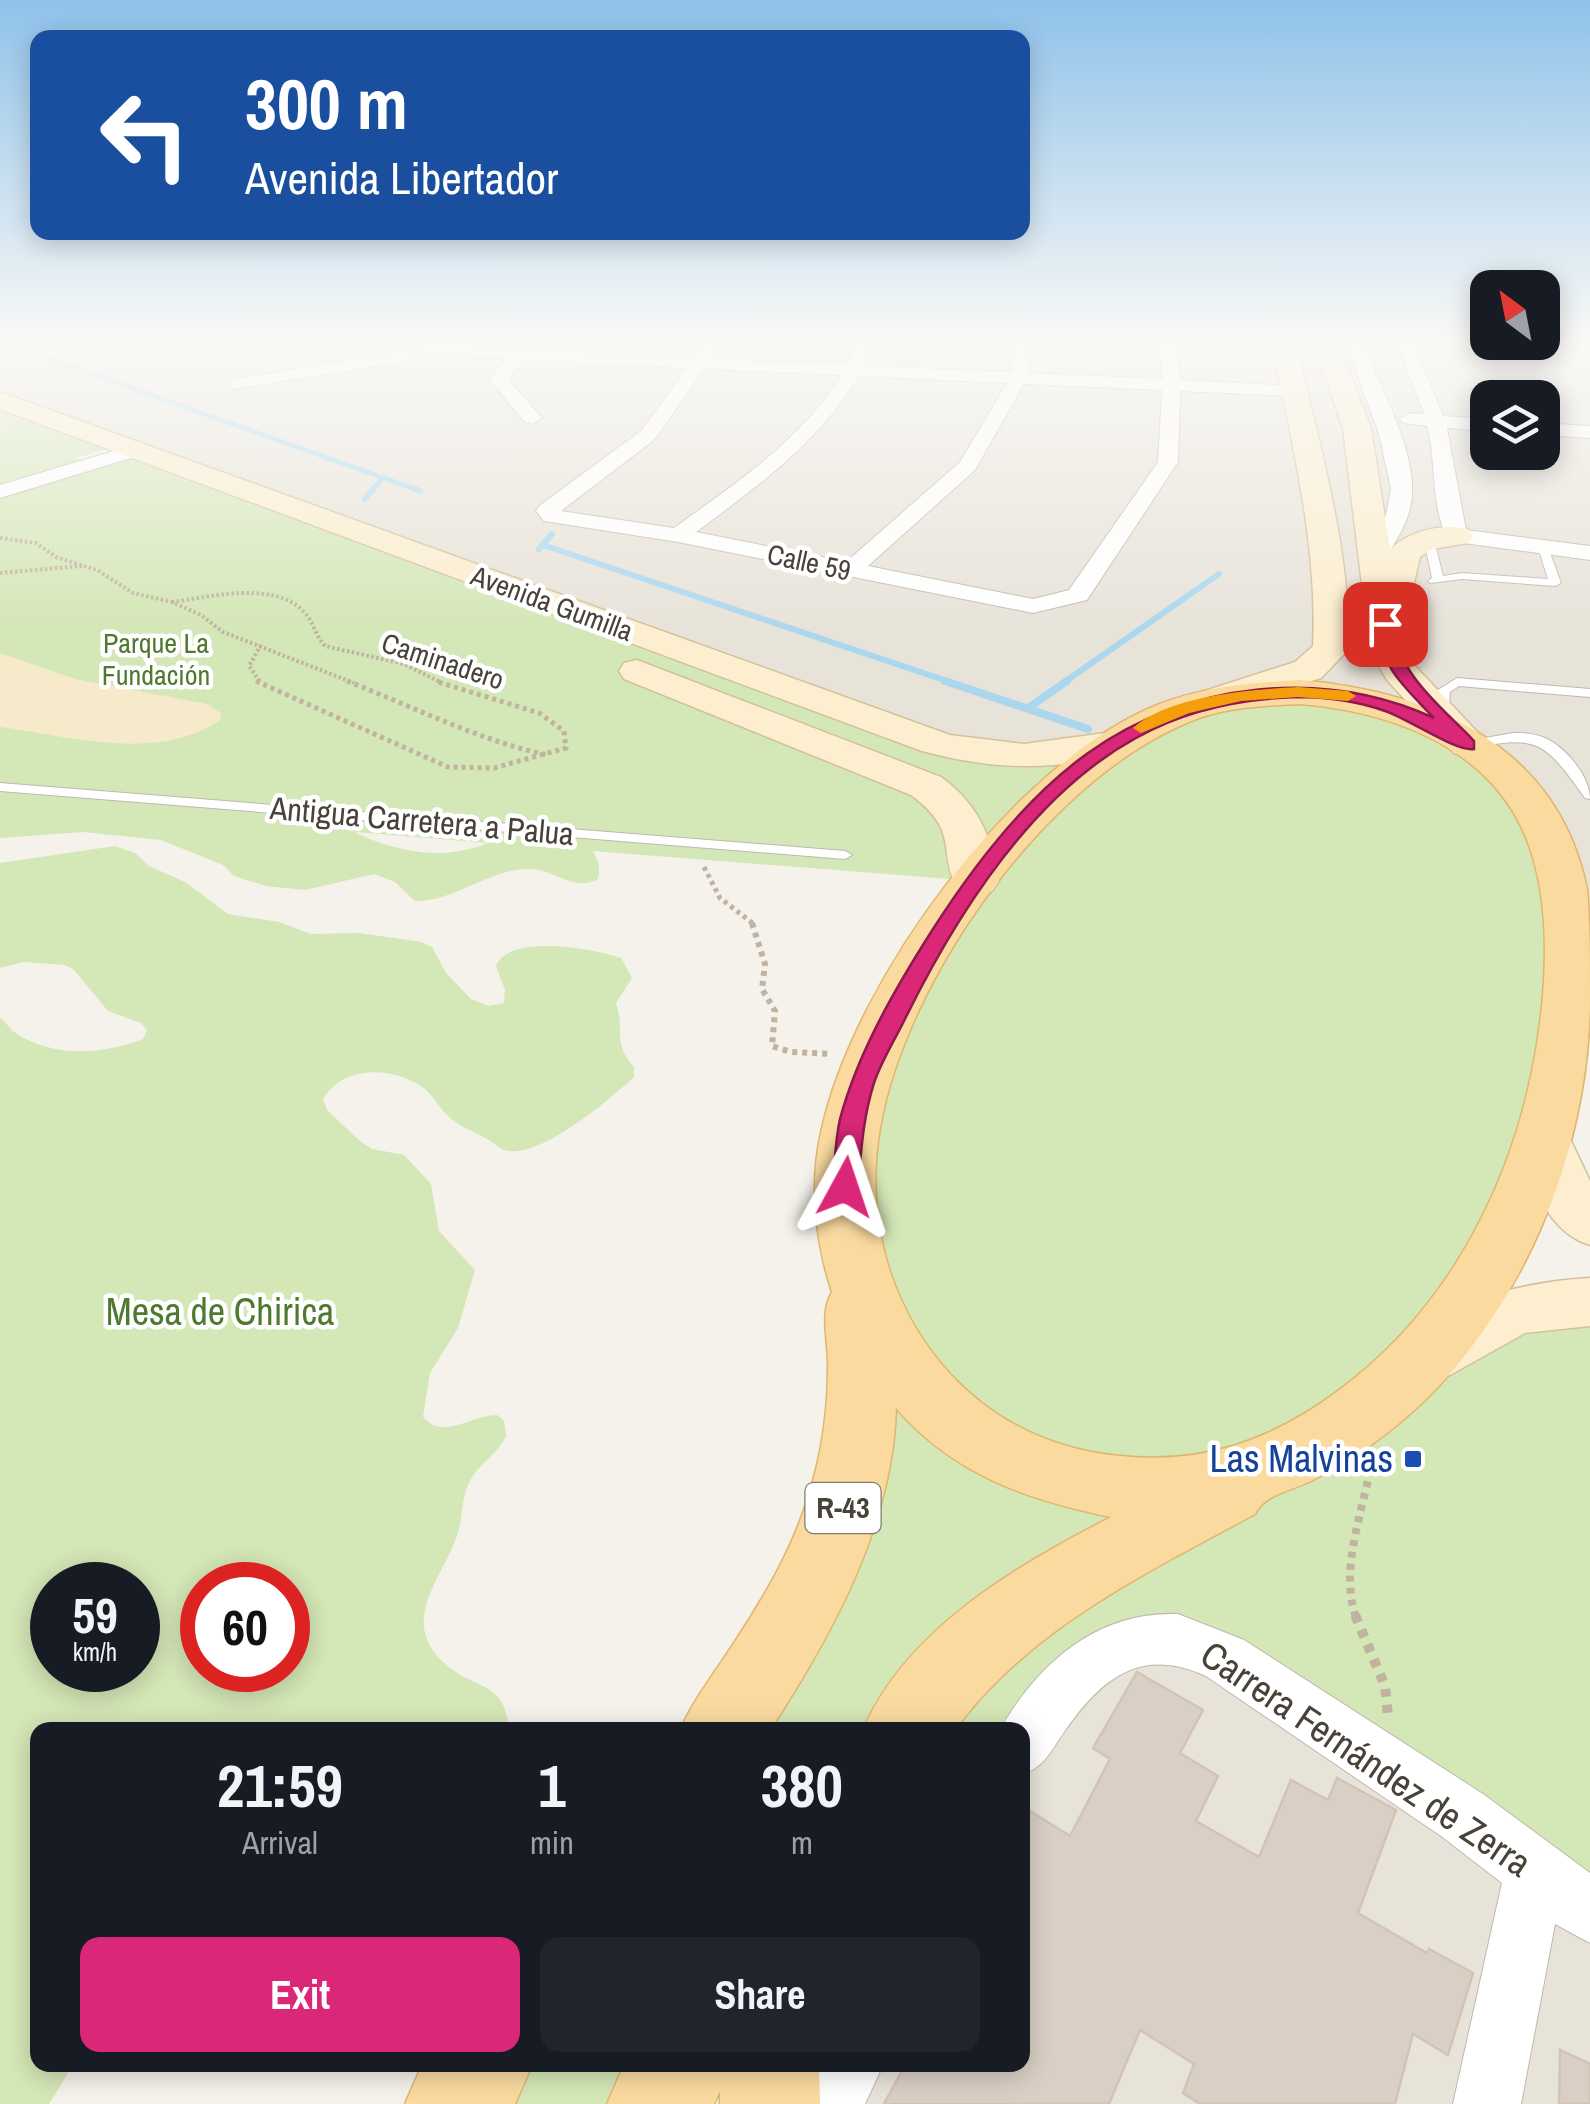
<!DOCTYPE html>
<html lang="en">
<head>
<meta charset="utf-8">
<style>
	body { margin:0; font-family:"Archivo Narrow",sans-serif; background:#20242c; color:#f1f3f6; height:100vh; display:flex; flex-direction:column; font-size:38px; white-space:nowrap }
	* { box-sizing:border-box; margin:0 }
	p { font-size:32px; color:#9ea1a6 }
	.icon { flex:none; width:55px; height:55px; fill:none; stroke:currentColor; stroke-width:2; stroke-linecap:round; stroke-linejoin:round }
	.map { position:relative; flex:1; overflow:hidden }
	.details { position:absolute; left:30px; top:1722px; width:1000px; height:350px; display:flex; flex-direction:column; background:#171b24; border-radius:20px; box-shadow:0 5px 25px #0003 }
	.details>* { flex:none }
	.top-card { position:absolute; left:30px; top:30px; width:1000px; height:210px; border-radius:20px; box-shadow:0 5px 25px #0003; background:#1a4fa0; color:#fff; overflow:hidden }
	.needle { width:65px; rotate:328deg }
	.tools { position:absolute; left:1470px; top:270px; display:grid; gap:20px }
	.tools a { display:grid; place-items:center; width:90px; height:90px; border-radius:20px; background:#171b24; box-shadow:0 5px 25px #0003; font-size:50px }
	.speed { position:absolute; left:30px; top:1562px; display:flex; gap:20px; font-size:50px; font-weight:700; text-align:center }
	.speed>* { display:grid; place-content:center; width:130px; height:130px; border-radius:50%; background:#171b24; box-shadow:0 5px 25px #0003; line-height:1 }
	.speed small { font-size:25px; font-weight:400 }
	.speed .limit { border:15px solid #d22; background:#fff; color:#111 }
	.pin { position:absolute; display:grid; place-items:center; width:85px; height:85px; color:#fff; margin:-42px; border-radius:20px; box-shadow:0 5px 15px #0006 }
	.me { position:absolute; width:110px; margin:-55px; rotate:5deg; stroke-linejoin:round; filter:drop-shadow(0 0 8px #0008) }
	.turn { display:flex; align-items:center; gap:35px; height:210px; padding:0 50px; font-size:45px }
	.turn .icon { width:130px; height:130px; stroke-width:2.5 }
	.turn b { display:block; font-size:70px; line-height:85px }
	.eta { display:flex; justify-content:space-evenly; align-items:center; height:170px; text-align:center }
	.eta b { font-size:60px; font-weight:700; line-height:70px }
	.button { display:flex; gap:20px; margin-top:auto; padding:20px 50px }
	.button a { flex:1; height:115px; border-radius:20px; background:#db2777; color:#fff; font-size:40px; font-weight:700; line-height:115px; text-align:center }
	.button a+a { background:#20242c; color:#f1f3f6 }
	.map>svg:first-child { display:block }
	.residential { fill:#e8e3d9; fill-rule:evenodd }
	.green { fill:#d4e7b6; fill-rule:evenodd }
	.sand { fill:#f6eaca }
	.lines { fill:none; stroke-linecap:round; stroke-linejoin:round }
	.stream-far2 { stroke:#abd7ee; stroke-width:5 }
	.stream-far1 { stroke:#abd7ee; stroke-width:6 }
	.stream { stroke:#abd7ee; stroke-width:8 }
	.building { fill:#d9cfc4; stroke:#d1c4b4; stroke-width:2.5 }
	.lane-casing { stroke:#c0b8ae; stroke-width:2 }
	.street-casing { stroke:#c0b8ae; stroke-width:2 }
	.secondary-casing { stroke:#d2c19d; stroke-width:3 }
	.primary-casing { stroke:#dfb66f; stroke-width:3 }
	.path-far4 { stroke:#c1b3a0; stroke-width:4; stroke-dasharray:2.5 2.5; stroke-linecap:butt }
	.path-far3 { stroke:#c1b3a0; stroke-width:5; stroke-dasharray:4 4; stroke-linecap:butt }
	.path-far2 { stroke:#c1b3a0; stroke-width:6; stroke-dasharray:5 5; stroke-linecap:butt }
	.path-far1 { stroke:#c1b3a0; stroke-width:8; stroke-dasharray:6 6; stroke-linecap:butt }
	.path { stroke:#c1b3a0; stroke-width:10; stroke-dasharray:8 8; stroke-linecap:butt }
	.lane { fill:#fff; fill-rule:evenodd }
	.street { fill:#fff; fill-rule:evenodd }
	.secondary { fill:#fceece; fill-rule:evenodd }
	.primary { fill:#fada9f; fill-rule:evenodd }
	.route { fill:#db2777; stroke:#8e194d; stroke-width:2.5 }
	.slow { fill:#f59e0b }
	.transit-dot { fill:#1a4fb4; stroke:#fff; stroke-width:4 }
	.labels { text-anchor:middle; stroke-width:9; stroke-linejoin:round; paint-order:stroke }
	.far-street-label { font-size:28px; fill:#494239; stroke:#fff }
	.far-park-label { font-size:28px; fill:#4f792e; stroke:#fff }
	.shield { fill:#fff; stroke:#807b74; stroke-width:2.5 }
	.shield-label { font-size:30px; font-weight:bold; fill:#494239 }
	.street-label { font-size:32px; fill:#494239; stroke:#fff }
	.near-park-label { font-size:38px; fill:#4f792e; stroke:#fff }
	.near-transit-label { font-size:38px; fill:#164399; stroke:#fff; text-anchor:end }
	.near-street-label { font-size:38px; fill:#494239; stroke:#fff }
</style>
</head>
<body>
<div class="map">
<svg width="1590" height="2104" viewBox="0 0 1590 2104">
	<rect width="100%" height="100%" fill="#f5f1eb"/>
	<path class="residential" d="M0 339H1487L1488 342H1542L1543 339H1590V959L1571 978 1148 724 1002 758 0 400ZM1488 398H1542V452H1488Z
		M1162 1638 1590 1912V2104H828L850 2065H1022L1023 1747Z"/>
	<path class="green" d="M0 401 120 445 76 458 92 465 136 451 956 753 1075 756 989 856 912 779 976 881 593 851C597 860 602 868 597 880 570 891 555 869 529 869 488 869 457 901 415 901L395 882 374 874 305 890 266 886 234 876 223 865 161 840 83 832 0 838V430L6 431 0 428ZM356 833 357 832 488 843C444 861 399 853 356 833Z
		M1266 697 1403 714 1521 799 1561 946 1527 1149 1387 1379 1172 1479 952 1410 856 1209 909 1004 1057 797 1153 727Z
		M115 846 135 853 149 866 185 882 228 914 279 922 311 934 359 933 421 942 432 947 446 973 471 999 489 1006 504 1003 505 990 496 966C509 933 594 949 621 958L632 978 616 1003C626 1035 611 1040 634 1067V1077C609 1100 544 1155 510 1151 500 1150 498 1146 490 1141 475 1131 458 1127 445 1113 438 1105 433 1096 425 1089 396 1066 341 1064 323 1100L327 1110 361 1142 372 1149 404 1155 431 1184 439 1231 475 1270 458 1328 430 1373 423 1417C444 1441 471 1415 497 1415L504 1421 506 1436C499 1452 482 1462 472 1477 460 1496 464 1517 457 1536 441 1581 395 1625 450 1668 479 1690 505 1682 509 1730H38V2065H73L49 2104H0V1018C6 1022 10 1030 17 1034 54 1058 105 1054 143 1039L147 1030 141 1023 108 1011 74 970 65 965 23 962 0 968V863ZM52 1585H138V1670H52ZM202 1585H288V1670H202Z
		M1590 1302V1912L1162 1638 1022 1730H905L1398 1386Z
		M911 1388 1172 1492 898 1730H725L859 1450Z
		M485 2065H676L652 2104H457Z"/>
	<path class="sand" d="M0 653 75 679 207 704 221 713 220 720C158 763 69 736 0 727Z"/>
	<g class="lines">
		<path class="stream-far2" d="M0 341 420 491
			M371 492 383 478"/>
		<path class="stream-far1" d="M415 489 420 491
			M365 499 373 489
			M543 545 953 683
			M539 549 552 534
			M1063 683 1219 574"/>
		<path class="stream" d="M945 681 1088 729
			M1028 708 1067 681"/>
	</g>
	<path class="building" d="M1137 1672 1203 1710 1180 1753 1218 1776 1196 1821 1259 1857 1291 1780 1328 1800 1337 1778 1396 1810 1358 1913 1427 1953 1429 1949 1473 1973 1448 2055 1413 2034 1395 2104H1200L1183 2093 1194 2064 1140 2030 1109 2104H884L905 2065H1022V1806L1070 1836 1110 1759 1093 1748Z
		M1560 2050 1590 2064V2104H1559Z"/>
	<g class="lines">
		<defs>
			<path id="lane" d="M1429 537 1434 540 1443 576 1462 573 1548 579 1539 550 1544 547 1549 550 1561 583 1555 586 1462 579 1430 583 1428 581 1432 578 1424 540Z
				M1457 678 1590 689V697L1459 686 1450 692 1448 716 1447 719H1437L1438 690Z
				M1513 733C1524 733 1534 733 1545 738 1566 747 1590 777 1590 799L1585 798C1544 741 1539 734 1468 749L1461 745 1468 741Z
				M0 783 845 851 852 855 845 859 0 791Z"/>
			<path id="street" d="M148 339H187L223 348 214 353 156 344Z
				M341 339H400L519 350 694 358 708 339H724L711 359 847 365 859 339H875L864 366 1011 372 1015 339H1031L1028 373 1162 379 1159 339H1175L1180 380 1296 386 1305 391 1296 396 1180 391 1178 462 1087 600 1033 613 678 542 544 521 536 511 539 506 641 431 687 368 524 360 508 379 542 418 532 424 525 422 489 379 506 359 349 344ZM704 369 842 375C800 441 736 483 674 528L561 511 655 439ZM859 376 1007 383 960 462 846 562 696 532C758 486 818 443 859 376ZM1024 384 1162 390 1158 462 1069 590 1033 599 868 566 975 470Z
				M1344 339H1360C1378 382 1420 456 1411 503 1408 523 1396 542 1384 559L1376 561 1364 554 1386 515 1391 489 1379 434Z
				M1396 339H1412L1443 416 1488 419V431L1447 428 1466 530 1590 546V560L1449 541C1430 509 1437 463 1427 426L1403 423 1400 419 1410 413 1424 414Z
				M1576 339H1590V344L1578 343Z
				M407 351 416 356 413 360 236 389 227 384 236 379Z
				M1542 423 1590 426V438L1542 435Z
				M137 444 147 450 144 454 0 498V485Z
				M1178 1614 1244 1640 1483 1794 1590 1873V1943L1555 1924 1521 2104H1453L1502 1883 1441 1836 1206 1676C1141 1646 1101 1678 1064 1732 1050 1752 1045 1766 1022 1775V1730H1000C1038 1663 1097 1611 1178 1614Z
				M813 2065H883L865 2104H794Z"/>
			<path id="secondary" d="M1271 339H1295C1318 440 1350 545 1349 649L1321 678 1206 714 1192 711 1187 703 1192 695 1295 662 1313 646C1318 544 1291 439 1271 339Z
				M1312 339H1336L1371 428 1390 550C1407 531 1443 523 1468 529L1473 536 1468 543 1432 549 1420 557 1407 613 1401 621 1406 651 1415 666 1482 737 1488 745 1482 753 1468 757 1454 753 1387 680 1370 651 1343 428Z
				M0 392 950 735 1024 744 1113 732 1127 736 1133 744 1127 752 1113 756C1046 771 988 769 922 751L0 409Z
				M637 660 941 777C978 804 992 837 999 881L992 891 976 895 960 891C935 854 963 833 911 795L624 679 619 671 624 663Z
				M1543 1118 1563 1124 1590 1181V1245C1547 1233 1528 1177 1515 1137L1523 1124Z
				M1590 1278V1326L1525 1333 1450 1375 1427 1382 1404 1375 1395 1357C1424 1302 1532 1281 1590 1278Z"/>
			<path id="primary" d="M1299 680C1432 691 1558 746 1587 889 1590 923 1590 960 1590 995 1590 1129 1541 1266 1453 1370 1415 1415 1364 1455 1311 1481 1291 1491 1265 1494 1255 1514 1148 1572 1028 1629 955 1730H863C907 1628 1017 1566 1111 1517 1027 1500 953 1474 896 1408 893 1524 832 1635 770 1730H680C694 1699 714 1674 732 1646 767 1593 797 1542 813 1481 823 1445 828 1405 828 1367 829 1343 819 1314 832 1292 815 1240 809 1182 822 1128 856 978 1013 764 1157 705 1202 687 1251 683 1299 680ZM1299 704C1378 710 1467 738 1512 810 1545 863 1548 935 1543 995 1530 1148 1464 1298 1338 1391 1272 1440 1203 1465 1120 1456 1055 1450 996 1423 952 1376 890 1310 864 1218 880 1128 906 978 1047 780 1189 722 1223 707 1262 706 1299 704Z
				M422 2065H532L515 2104H405Z
				M624 2065H819L820 2104H720V2091L714 2104H607Z"/>
		</defs>
		<use href="#lane" class="lane-casing"/>
		<use href="#street" class="street-casing"/>
		<use href="#secondary" class="secondary-casing"/>
		<use href="#primary" class="primary-casing"/>
		<path class="path-far4" d="M0 538 36 543 56 557 97 570 133 593 172 602 201 615 223 632 354 683
			M0 573 82 566
			M172 602C209 597 275 580 304 612 314 622 315 636 325 646L404 664 442 683
			M261 645 249 666 261 683"/>
		<path class="path-far3" d="M256 681 448 767 494 768 566 748 564 731 539 713 435 681
			M347 681C414 707 478 740 547 755
			M704 867 720 898 755 925"/>
		<path class="path-far2" d="M752 923 765 964 762 989 775 1011 772 1046 791 1052 831 1054"/>
		<path class="path-far1" d="M1356 1617C1339 1568 1363 1513 1371 1464"/>
		<path class="path" d="M1355 1615 1385 1686 1388 1716"/>
		<use href="#lane" class="lane"/>
		<use href="#street" class="street"/>
		<use href="#secondary" class="secondary"/>
		<use href="#primary" class="primary"/>
	</g>
	<linearGradient id="sky" x2="0" y2="1"><stop stop-color="#8fc2ea"/><stop offset="0.54" stop-color="#faf9f6"/><stop offset="1" stop-color="#faf9f6" stop-opacity="0"/></linearGradient>
	<rect width="1590" height="633" fill="url(#sky)"/>
	<path class="route" d="M1385 619 1393 624C1398 675 1440 705 1474 741V749C1456 752 1407 718 1385 711 1357 701 1325 697 1296 697 1239 699 1185 710 1136 738 1032 795 955 917 904 1021 894 1041 881 1062 874 1083 863 1117 861 1152 858 1187L845 1196 836 1193 832 1187C835 1165 835 1141 840 1119 858 1052 896 987 933 929 974 865 1025 798 1088 753 1187 682 1323 667 1434 718 1405 687 1381 669 1377 624Z"/>
	<path class="slow" d="M1298 687 1348 691 1356 696 1348 701 1298 697 1241 701 1189 713 1141 733 1133 728C1170 695 1251 690 1298 687Z"/>
	<rect class="transit-dot" x="1403" y="1449" width="20" height="20" rx="5"/>
	<g class="labels">
		<g class="far-street-label">
			<text transform="translate(809 562) rotate(12)" y="10">Calle 59</text>
			<text transform="translate(552 603) rotate(20)" y="10">Avenida Gumilla</text>
			<text transform="translate(443 661) rotate(18)" y="10">Caminadero</text>
		</g>
		<g class="far-park-label">
			<text x="156" y="653">Parque La<tspan x="156" dy="32">Fundación</tspan></text>
		</g>
		<rect class="shield" x="805.5" y="1483" width="75" height="50" rx="8"/>
		<g class="shield-label">
			<text x="843" y="1518">R-43</text>
		</g>
		<g class="street-label">
			<text transform="translate(422 821) rotate(5)" y="11">Antigua Carretera a Palua</text>
		</g>
		<g class="near-park-label">
			<text x="220" y="1325">Mesa de Chirica</text>
		</g>
		<g class="near-transit-label">
			<text x="1393" y="1472">Las Malvinas</text>
		</g>
		<g class="near-street-label">
			<text transform="translate(1366 1759) rotate(34)" y="13">Carrera Fernández de Zerra</text>
		</g>
	</g>
</svg>
<div class="tools">
<a><svg class="needle" viewBox="-14 -14 28 28"><path d="M0-13l5 13h-10z" fill="#e53935"/><path d="M0 13l5-13h-10z" fill="#9ea1a6"/></svg></a>
<a><svg class="icon" aria-label="layers" viewBox="0 0 24 24"><path d="M12 4l9 5-9 5-9-5zM3 14l9 5 9-5"/></svg></a>
</div>
<div class="speed"><div>59<small>km/h</small></div><div class="limit">60</div></div>
<div class="pin" style="left:1385px;top:624px;background:#d93025"><svg class="icon" aria-label="arrive" viewBox="0 0 24 24"><path d="M6 21V4h12l-3 4 3 4H6"/></svg></div>
<svg class="me" style="left:845px;top:1187px" viewBox="-20 -20 40 40"><path d="M0-17L14 15 0 8-14 15z" fill="#db2777" stroke="#fff" stroke-width="4"/></svg>
<div class="top-card">
<div class="turn"><svg class="icon" aria-label="left" viewBox="0 0 24 24"><path d="M17 20v-9H6M10 6l-5 5 5 5"/></svg><div><b>300 m</b>Avenida Libertador</div></div>
</div>
<section class="details">
<div class="eta">
<div><b>21:59</b><p>Arrival</p></div>
<div><b>1</b><p>min</p></div>
<div><b>380</b><p>m</p></div>
</div>
<div class="button"><a>Exit</a><a>Share</a></div>
</section>
</div>
</body>
</html>
